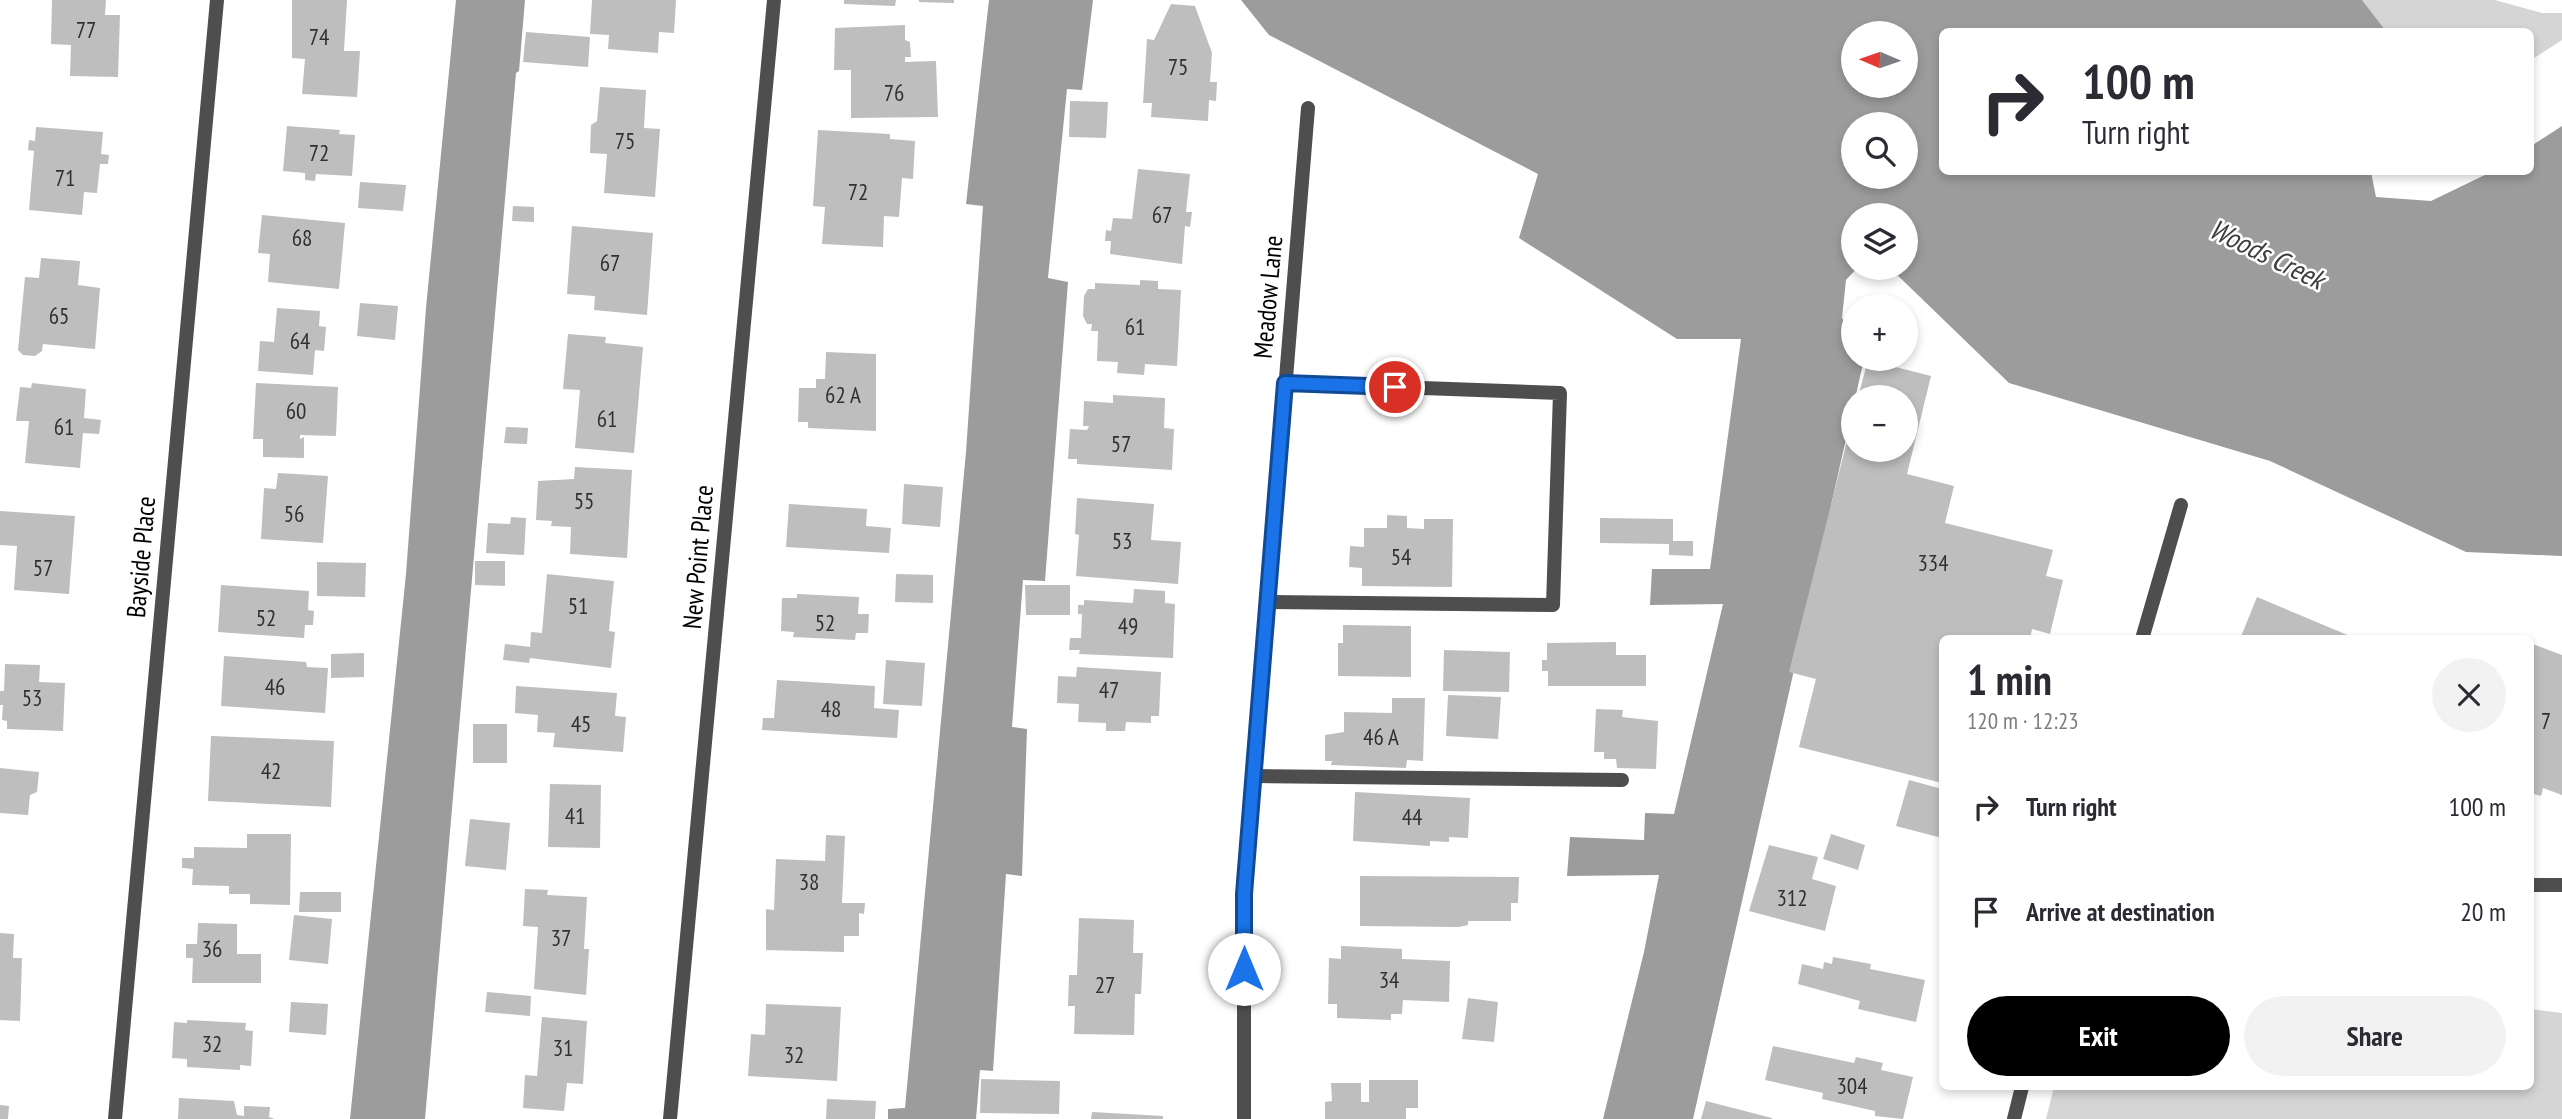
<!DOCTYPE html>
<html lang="en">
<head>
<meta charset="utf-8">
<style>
	body { margin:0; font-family:"PT Sans Narrow",sans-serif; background:#f2f2f3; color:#2b2b33; height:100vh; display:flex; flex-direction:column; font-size:26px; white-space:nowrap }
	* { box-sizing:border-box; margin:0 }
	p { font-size:23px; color:#7c7c81 }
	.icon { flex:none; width:38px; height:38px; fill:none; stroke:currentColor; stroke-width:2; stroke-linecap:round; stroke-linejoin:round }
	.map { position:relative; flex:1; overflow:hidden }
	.side { position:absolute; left:1939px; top:635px; width:595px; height:455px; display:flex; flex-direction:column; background:#fff; border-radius:10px; box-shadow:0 4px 10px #0003 }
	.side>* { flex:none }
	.top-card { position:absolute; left:1939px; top:28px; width:595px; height:147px; border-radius:10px; box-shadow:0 4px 10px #0003; background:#fff; color:#2b2b33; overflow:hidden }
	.needle { width:46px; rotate:272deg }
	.tools { position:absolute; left:1841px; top:21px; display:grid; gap:14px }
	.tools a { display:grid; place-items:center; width:77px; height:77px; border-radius:50%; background:#fff; box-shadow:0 4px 10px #0003; font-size:35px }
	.pin { position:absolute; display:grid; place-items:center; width:60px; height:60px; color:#fff; margin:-30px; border:4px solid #fff; border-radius:50%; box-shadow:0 2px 7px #0007 }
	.me { position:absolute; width:77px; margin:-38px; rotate:0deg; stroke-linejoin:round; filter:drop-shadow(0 0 5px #0008) }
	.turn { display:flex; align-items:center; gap:24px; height:147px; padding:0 28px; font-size:32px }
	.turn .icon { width:91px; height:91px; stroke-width:2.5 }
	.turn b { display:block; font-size:49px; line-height:60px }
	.round { display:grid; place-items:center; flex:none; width:74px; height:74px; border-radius:37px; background:#f2f2f3 }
	.summary { display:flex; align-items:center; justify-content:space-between; height:119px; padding:0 28px }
	h1 { font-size:42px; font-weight:700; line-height:52px }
	.cta { display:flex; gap:14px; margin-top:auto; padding:14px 28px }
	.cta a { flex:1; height:80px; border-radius:42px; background:#000; color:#fff; font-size:28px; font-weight:700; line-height:80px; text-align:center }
	.cta a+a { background:#f2f2f3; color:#2b2b33 }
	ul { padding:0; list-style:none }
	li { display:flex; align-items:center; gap:21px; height:105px; padding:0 28px }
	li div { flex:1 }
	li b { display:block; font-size:26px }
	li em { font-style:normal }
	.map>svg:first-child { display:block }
	.green { fill:#d5d5d5 }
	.water { fill:#9c9c9c; fill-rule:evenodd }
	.building { fill:#bebebe }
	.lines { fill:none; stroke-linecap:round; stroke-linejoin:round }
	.service { stroke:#4e4e4e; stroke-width:14 }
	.minor { stroke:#4e4e4e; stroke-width:14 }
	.route-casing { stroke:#114b97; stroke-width:18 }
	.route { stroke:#1a73e8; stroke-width:12 }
	.labels { text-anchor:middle; stroke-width:5; stroke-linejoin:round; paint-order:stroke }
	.number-label { font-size:23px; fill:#303030 }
	.street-label { font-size:26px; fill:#000; stroke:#fff }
	.water-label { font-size:28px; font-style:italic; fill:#3d3d3d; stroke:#fff }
</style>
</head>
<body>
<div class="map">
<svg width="2562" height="1119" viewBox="0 0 2562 1119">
	<rect width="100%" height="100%" fill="#fff"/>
	<path class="green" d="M2362 0H2495L2542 13H2562V40L2531 60 2530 32 2386 31Z
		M2531 1009 2562 1013V1119H2046L2054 1087H2530Z"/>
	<path class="water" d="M456 0H525L519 71 516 73 425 1119H350L406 574 426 308Z
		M989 0H1093L1082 90 1067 89 1048 278 1068 282 1045 581 1023 580 1012 727 1027 729 1022 876 1006 874 993 1071 980 1070 976 1119H888V1109L905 1108 966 452 983 206 966 204Z
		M1241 0H2362L2386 31 1942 32V172H2371L2376 197 2431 201 2491 172H2530L2531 146 2562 126V556L2466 552 2270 461 2009 383 1890 268H1906V215H1853V268H1857L1846 280 1842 318 1853 334V359H1864L1693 1119H1603L1644 952 1659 875 1567 876 1570 837 1644 840 1645 813 1674 814 1723 604 1650 605 1652 569H1710L1741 339H1677L1519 238 1538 174 1269 35ZM1853 33H1906V86H1853ZM1853 124H1906V177H1853Z"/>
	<path class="building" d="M52 0H106L105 15H120L118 77 70 76 71 45 51 44Z
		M292 0H347L344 51H360L357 97 302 94 305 59 292 58Z
		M592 0H676L674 33 659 32 658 53 608 49 609 35 590 34Z
		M844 0H896L895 6 844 4Z
		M919 0H954V3L919 2Z
		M1171 4 1195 6 1212 53 1210 82H1217L1216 101 1209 100 1208 121 1151 117 1152 103H1143L1147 39 1154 40Z
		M905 25V40L910 42 911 57H905V62L936 61 938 117 851 118V70H834L835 28Z
		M526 32 590 37 588 67 523 62Z
		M600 87 646 90 644 128 660 129 655 197 604 193 607 154 590 153 591 125 597 121Z
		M1070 101 1108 102 1106 138 1069 137Z
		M287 126 340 130 339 134 355 135 352 176 316 174 315 181 305 180V173L283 171Z
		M36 127 103 132 101 154 109 155 108 164H100L97 193 84 192 82 215 29 210 34 151 28 150 29 140 35 141Z
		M818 130 890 134V139L915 141 913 179 902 178 899 217 884 216 883 247 822 244 825 207 813 206Z
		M1138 169 1190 174 1186 212H1192L1190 227 1185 226 1182 264 1110 254 1111 241H1105L1106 230 1111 231 1113 218 1132 219Z
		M360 182 406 185 403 211 358 208Z
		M513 206 534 207V222L512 221Z
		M262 215 345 223 339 289 268 282 270 254 258 253Z
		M572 226 653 233 647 315 594 310 595 296 567 294Z
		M41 258 80 261 78 285 100 288 95 349 43 344 42 351 35 356 23 355 18 350 25 277 39 278Z
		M1140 280 1158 281V289L1181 290 1177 366 1145 364 1144 375 1117 373 1118 362 1097 361 1098 331H1091L1092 324H1087L1083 316 1084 296 1088 289H1095V283L1140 285Z
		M360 303 398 306 395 340 357 336Z
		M277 308 320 311 319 326 326 327 324 351 315 350 313 375 258 371 260 341 274 342Z
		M568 334 606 337 605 343 643 347 634 453 575 448 580 390 563 389Z
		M826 352 876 354V431L808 428V422H798L799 388H816V379H825Z
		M1868 360 1931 376 1907 474 1954 486 1945 523 2053 550 2046 576 2063 580 2050 634 2032 629 2030 639H1942V783L1799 747 1816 679 1789 672 1852 421 1853 450H1906V397H1858Z
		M32 383 86 389 84 418 101 420 99 434 83 433 80 468 25 463 29 421H16L20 387 31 388Z
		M256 383 338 387 336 436 300 435V439L304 437V458L263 457V439H253Z
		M1113 395 1165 398 1164 428 1174 429 1172 470 1077 464V459H1068L1070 429 1087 430 1089 426H1083L1084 401 1113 403Z
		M506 427 528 428 527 444 504 443Z
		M575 467 632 470 627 558 570 554 571 527 551 526 552 521 536 520 538 481 574 479Z
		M278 473 328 476 323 543 261 539 264 488 276 489Z
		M904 484 943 487 940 527 902 524Z
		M1077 498 1154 504 1151 540 1181 542 1178 584 1076 576 1079 535 1075 534Z
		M789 504 867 509 866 526 891 528 889 553 786 547Z
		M0 511 75 516 69 594 14 590 17 546 0 545Z
		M1387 515 1407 516V528L1424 529V519H1453L1452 587 1362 586V568L1349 567 1350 546 1364 547V528H1387Z
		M511 517 526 518 524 555 486 553 488 523 510 524Z
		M1600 518 1673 519V541H1693V556L1669 555V544L1600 543Z
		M475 561H505V586L475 585Z
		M317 562 366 563 365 597 317 596Z
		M547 574 614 581 609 631 615 632 611 668 530 658 529 663 503 660 505 644 530 647 531 632 542 633Z
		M896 574 933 575V603L895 602Z
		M221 585 309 591 308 610 314 611 313 625H305L304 638 218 632Z
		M1025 585H1070V615H1026Z
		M1134 589 1165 591V603L1175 604 1173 658 1079 654 1080 650H1069L1070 638H1081L1082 614H1078V605H1084V600L1133 603Z
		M797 594 859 597 858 614H869L868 633H856L855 640 793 637 794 632 781 631 782 598H797Z
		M2257 597 2357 639H2240Z
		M1343 625 1411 626V677L1338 676V643H1343Z
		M1616 642V655H1646V686H1548V671H1542V660H1547V643Z
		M2530 643 2562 655V795L2543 788 2541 796 2530 793Z
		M1444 650 1510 652 1509 692 1443 691Z
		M364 653V677L331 678V654Z
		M224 656 306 662 307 667 328 668 325 713 221 706Z
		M886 660 925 663 922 706 883 704Z
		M5 664 40 665 39 682 65 683 63 731 7 729V721L2 720 3 705H0V691H4Z
		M1077 667 1161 672 1159 716H1151V723L1126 722 1125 731H1106V723L1078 722 1079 704 1057 703 1058 676 1076 677Z
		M777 680 875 686 874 708 899 710 897 738 762 730 763 718H774Z
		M516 686 617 693 615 716 626 717 623 752 553 747 555 733 537 732 538 715 515 713Z
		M1448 695 1501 697 1498 739 1446 736Z
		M1392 698H1425L1423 761 1407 760 1406 768 1331 765 1332 761H1325V735L1344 732V712L1392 713Z
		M1596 709 1623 710 1622 717 1658 721 1656 769 1617 768 1616 759H1604V752H1594Z
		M473 724H507V763H473Z
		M211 736 334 741 331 807 208 801Z
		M0 768 39 772 37 792 30 795 28 815 0 813Z
		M1909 780 1942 789V838L1896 826Z
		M550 784 601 785 600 848 548 847Z
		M1355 792 1470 798 1468 838 1449 837V842L1430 841V846L1353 841Z
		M470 819 510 823 506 870 465 866Z
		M247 834H291L290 905 250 904V894H229V886L192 885 193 869 182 868V858H194V847L247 848Z
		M1831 834 1865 845 1858 870 1823 859Z
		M826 835 845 836 842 903H865L864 914 859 913V936H844V952L766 950V909L774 910 776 859 825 861Z
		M1769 845 1818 857 1812 879 1836 886 1825 931 1749 911Z
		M1360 876 1519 877 1518 903H1511V921H1468V925L1459 927 1360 926Z
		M525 889 548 890 547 895 587 897 584 949H589L586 995 534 989 538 927 523 926Z
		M300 892H341V912H299Z
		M294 915 332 919 328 964 289 960Z
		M1079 918 1134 920 1133 953H1143L1141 994H1135L1134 1035 1074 1034 1075 1006H1068L1069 975H1077Z
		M198 923 237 924V954H261V983H192L193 958H186V944H197Z
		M0 933 14 934 13 958H22L20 1021 0 1020Z
		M1341 946 1402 949V959L1450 961 1449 1002 1403 1000 1402 1014H1391V1020L1337 1018V1004H1328L1329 958 1341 959Z
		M1833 957 1871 964 1870 969 1925 980 1916 1022 1858 1009 1860 1001 1798 984 1802 964 1823 969 1824 962 1832 964Z
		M487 992 531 996 530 1016 485 1012Z
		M1468 998 1498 1002 1494 1042 1462 1039Z
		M291 1002 328 1004 326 1035 289 1032Z
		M766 1004 841 1007 837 1081 748 1076 751 1034 765 1035Z
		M542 1017 587 1021 583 1084 567 1083 564 1111 523 1108 525 1075 537 1076Z
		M187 1020 246 1023 245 1030 253 1031 251 1066 240 1065V1070L187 1067V1059L172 1058 174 1022 187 1023Z
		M1773 1046 1854 1063 1856 1057 1883 1063 1881 1070 1913 1077 1903 1119 1875 1116V1111L1822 1099 1823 1093 1765 1080Z
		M981 1079 1060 1081 1059 1114 980 1113Z
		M1369 1080H1418V1108H1406V1119H1325V1102L1332 1101 1331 1083H1361V1102H1369Z
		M179 1098 234 1101 237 1115 244 1116V1106L270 1107 269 1117 275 1119H178Z
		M827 1099 876 1101 875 1119H826Z
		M1706 1101 1772 1118V1119H1701Z
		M0 1105 9 1106 8 1119H0Z
		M1092 1112 1163 1116V1119H1091Z"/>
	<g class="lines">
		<path class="service" d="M1267 602 1553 605 1560 393 1285 383
			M1253 776 1622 780"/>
		<path class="minor" d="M2142 639 2181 505
			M2530 885H2562
			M115 1119 217 0
			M670 1119 774 0
			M1244 1119V894L1308 108
			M2014 1119 2022 1087"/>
	</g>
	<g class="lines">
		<defs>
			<path id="route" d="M1244 969V894L1285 383 1395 387"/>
		</defs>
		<use href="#route" class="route-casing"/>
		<use href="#route" class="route"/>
	</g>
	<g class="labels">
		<g class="number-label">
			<text x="86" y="38">77</text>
			<text x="319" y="45">74</text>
			<text x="1178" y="75">75</text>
			<text x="894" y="101">76</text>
			<text x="625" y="149">75</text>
			<text x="319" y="161">72</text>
			<text x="65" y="186">71</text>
			<text x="858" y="200">72</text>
			<text x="1162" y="223">67</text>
			<text x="302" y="246">68</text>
			<text x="610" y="271">67</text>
			<text x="59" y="324">65</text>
			<text x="1135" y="335">61</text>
			<text x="300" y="349">64</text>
			<text x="843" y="403">62 A</text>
			<text x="296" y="419">60</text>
			<text x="607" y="427">61</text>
			<text x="64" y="435">61</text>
			<text x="1121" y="452">57</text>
			<text x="584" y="509">55</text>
			<text x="294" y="522">56</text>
			<text x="1122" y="549">53</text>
			<text x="1401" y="565">54</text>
			<text x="1933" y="571">334</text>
			<text x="43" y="576">57</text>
			<text x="578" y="614">51</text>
			<text x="266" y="626">52</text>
			<text x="825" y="631">52</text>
			<text x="1128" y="634">49</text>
			<text x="275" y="695">46</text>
			<text x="1109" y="698">47</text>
			<text x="32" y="706">53</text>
			<text x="831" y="717">48</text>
			<text x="2546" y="729">7</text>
			<text x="581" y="732">45</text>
			<text x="1381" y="745">46 A</text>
			<text x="271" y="779">42</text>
			<text x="575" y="824">41</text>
			<text x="1412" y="825">44</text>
			<text x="809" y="890">38</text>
			<text x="1792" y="906">312</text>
			<text x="561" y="946">37</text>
			<text x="212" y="957">36</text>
			<text x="1389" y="988">34</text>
			<text x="1105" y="993">27</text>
			<text x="212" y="1052">32</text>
			<text x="563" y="1056">31</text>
			<text x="794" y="1063">32</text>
			<text x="1852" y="1094">304</text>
		</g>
		<g class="street-label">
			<text transform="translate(1268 297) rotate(-85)" y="9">Meadow Lane</text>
			<text transform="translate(141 557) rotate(-85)" y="9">Bayside Place</text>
			<text transform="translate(698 557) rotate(-85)" y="9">New Point Place</text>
		</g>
		<g class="water-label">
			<text transform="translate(2267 254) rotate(26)" y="10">Woods Creek</text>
		</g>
	</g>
</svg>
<div class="tools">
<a><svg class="needle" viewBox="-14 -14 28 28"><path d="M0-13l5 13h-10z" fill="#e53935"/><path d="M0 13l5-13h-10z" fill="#7c7c81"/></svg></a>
<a><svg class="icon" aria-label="search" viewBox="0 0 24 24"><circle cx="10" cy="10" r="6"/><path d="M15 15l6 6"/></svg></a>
<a><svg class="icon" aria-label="layers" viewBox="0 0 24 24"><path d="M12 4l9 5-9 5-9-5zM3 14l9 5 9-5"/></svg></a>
<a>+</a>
<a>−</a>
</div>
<div class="pin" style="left:1395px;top:387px;background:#d93025"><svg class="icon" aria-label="arrive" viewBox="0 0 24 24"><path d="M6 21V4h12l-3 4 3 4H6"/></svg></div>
<svg class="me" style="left:1244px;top:969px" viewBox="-20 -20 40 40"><circle r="19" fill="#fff"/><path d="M0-13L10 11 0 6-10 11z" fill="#1a73e8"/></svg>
<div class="top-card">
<div class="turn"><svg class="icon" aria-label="right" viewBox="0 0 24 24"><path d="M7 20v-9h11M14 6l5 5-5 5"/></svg><div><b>100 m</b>Turn right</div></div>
</div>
<section class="side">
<div class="summary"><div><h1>1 min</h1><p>120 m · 12:23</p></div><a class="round"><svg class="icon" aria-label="close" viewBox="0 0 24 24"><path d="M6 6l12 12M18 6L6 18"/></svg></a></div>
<ul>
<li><svg class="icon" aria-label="right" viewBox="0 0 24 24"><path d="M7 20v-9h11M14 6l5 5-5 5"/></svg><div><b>Turn right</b></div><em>100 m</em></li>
<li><svg class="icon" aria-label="arrive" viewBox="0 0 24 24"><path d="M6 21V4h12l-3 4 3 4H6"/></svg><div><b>Arrive at destination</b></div><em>20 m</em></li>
</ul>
<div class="cta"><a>Exit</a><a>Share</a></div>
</section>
</div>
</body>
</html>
